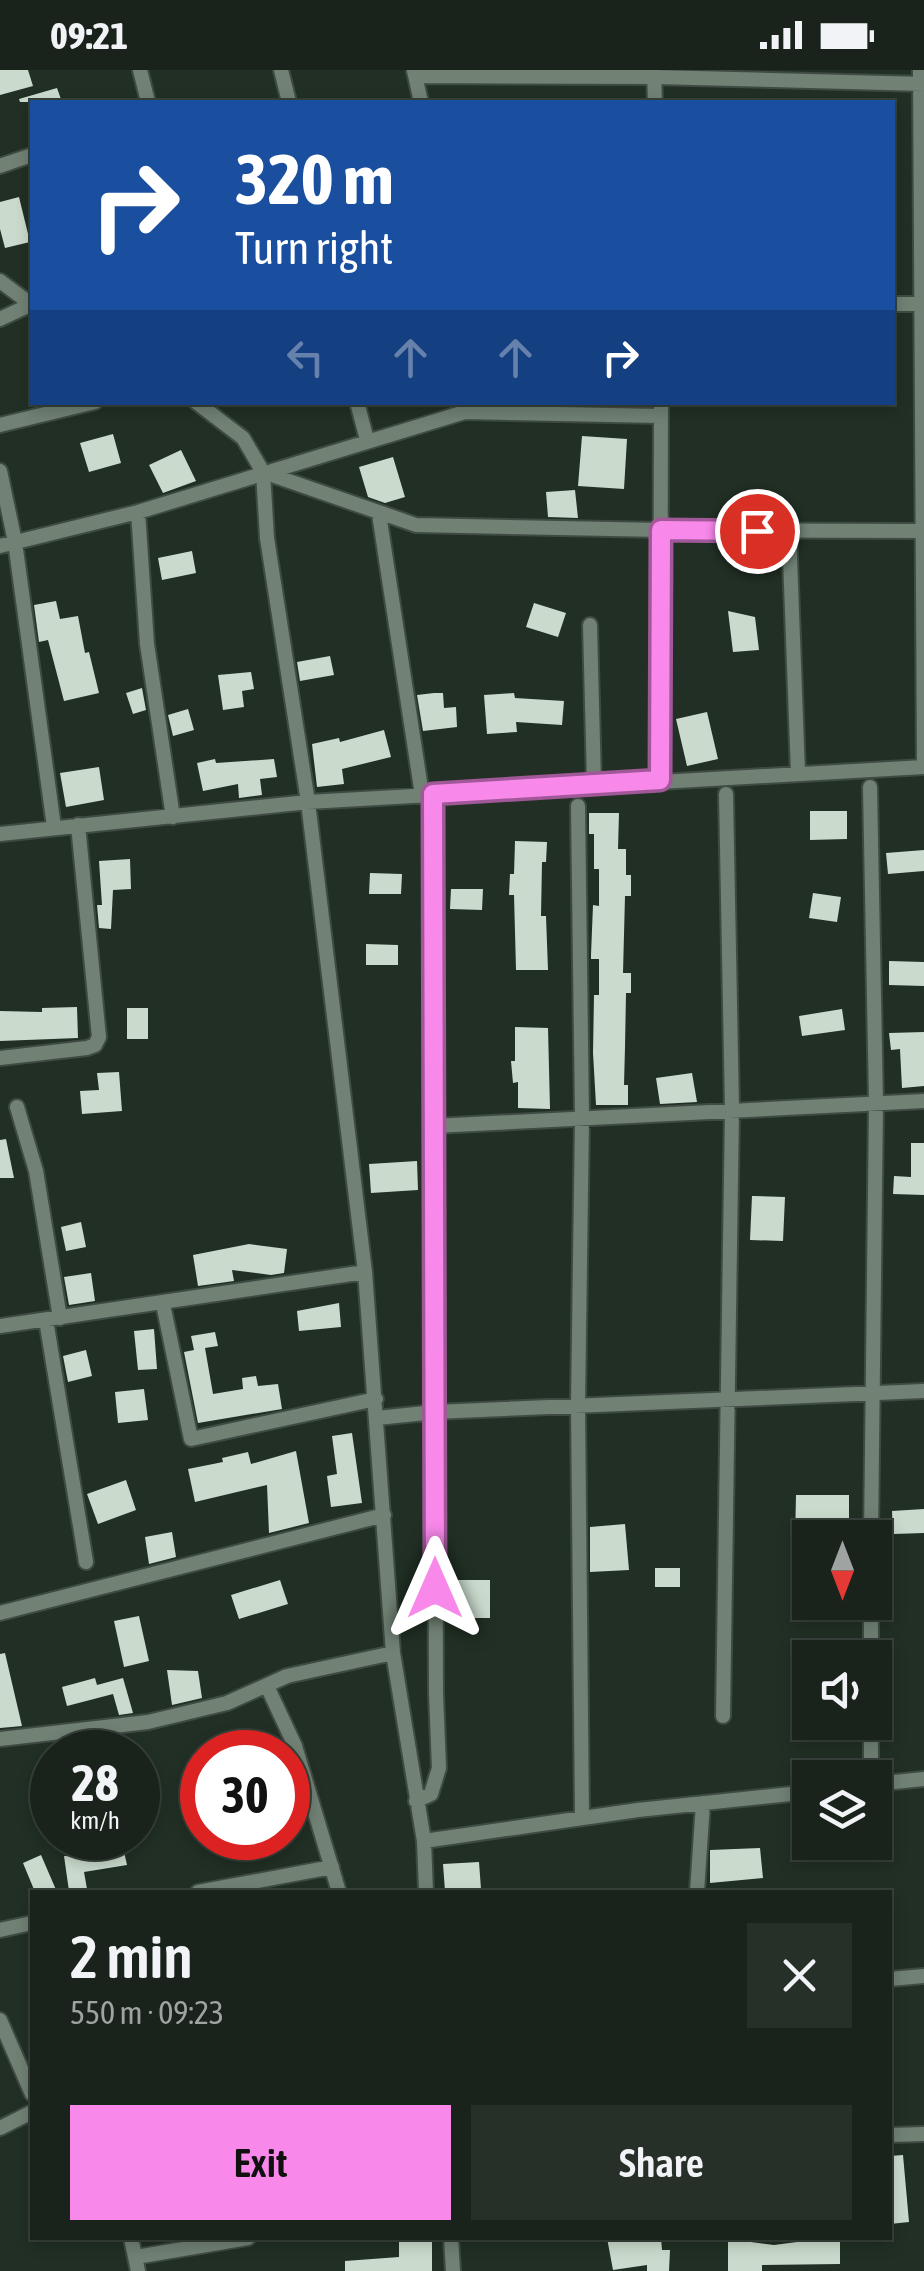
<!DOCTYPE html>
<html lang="en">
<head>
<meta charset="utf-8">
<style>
	body { margin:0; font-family:"Asap Condensed",sans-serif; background:#262f28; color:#f1f3f6; height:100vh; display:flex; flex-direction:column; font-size:38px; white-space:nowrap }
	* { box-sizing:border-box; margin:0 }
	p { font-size:32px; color:#9fa4a3 }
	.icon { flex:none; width:55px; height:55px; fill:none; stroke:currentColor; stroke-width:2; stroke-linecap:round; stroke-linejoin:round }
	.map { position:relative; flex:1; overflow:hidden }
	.panel { position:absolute; left:30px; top:1820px; width:862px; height:350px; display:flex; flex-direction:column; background:#19231b; border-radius:0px; box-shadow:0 5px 15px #0003,0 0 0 2px #37403a }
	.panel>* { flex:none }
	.hud { position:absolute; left:30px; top:30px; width:865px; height:305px; border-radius:0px; box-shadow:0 5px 15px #0003,0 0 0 2px #37403a; background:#1a4fa0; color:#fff; overflow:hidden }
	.needle { width:65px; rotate:180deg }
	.tools { position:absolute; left:792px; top:1450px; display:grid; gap:20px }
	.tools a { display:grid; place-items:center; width:100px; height:100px; border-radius:0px; background:#19231b; box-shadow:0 5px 15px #0003,0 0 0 2px #37403a; font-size:50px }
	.speed { position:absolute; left:30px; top:1660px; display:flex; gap:20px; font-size:50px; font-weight:700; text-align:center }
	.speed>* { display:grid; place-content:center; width:130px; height:130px; border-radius:50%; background:#19231b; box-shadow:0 5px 15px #0003,0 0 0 2px #37403a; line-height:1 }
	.speed small { font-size:25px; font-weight:400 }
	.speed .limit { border:15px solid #d22; background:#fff; color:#111 }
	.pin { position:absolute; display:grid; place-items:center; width:85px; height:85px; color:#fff; margin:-42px; border:5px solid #fff; border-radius:50%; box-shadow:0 2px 10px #0007 }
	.me { position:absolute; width:110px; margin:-55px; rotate:0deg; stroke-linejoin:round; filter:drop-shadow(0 0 8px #0008) }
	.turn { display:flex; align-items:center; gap:35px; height:210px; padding:0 40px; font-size:45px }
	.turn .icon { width:130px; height:130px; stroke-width:2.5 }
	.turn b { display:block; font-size:70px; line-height:85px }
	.lanes { display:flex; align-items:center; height:95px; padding:0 40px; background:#0003; justify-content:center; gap:50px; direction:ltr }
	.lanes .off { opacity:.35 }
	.round { display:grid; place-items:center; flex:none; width:105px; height:105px; border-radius:0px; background:#262f28 }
	.overview { display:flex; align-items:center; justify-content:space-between; height:170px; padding:0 40px }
	h1 { font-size:60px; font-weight:600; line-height:75px }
	.button { display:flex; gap:20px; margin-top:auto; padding:20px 40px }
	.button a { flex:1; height:115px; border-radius:0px; background:#f888ea; color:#111; font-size:40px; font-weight:600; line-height:115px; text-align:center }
	.button a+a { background:#262f28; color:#f1f3f6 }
	.status { display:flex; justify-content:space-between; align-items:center; height:70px; padding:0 50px; background:#19231b; direction:ltr }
	.status svg { height:28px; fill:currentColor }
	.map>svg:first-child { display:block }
	.building { fill:#cadbcd }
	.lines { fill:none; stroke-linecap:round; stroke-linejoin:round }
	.street-casing { stroke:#3f4b42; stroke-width:18 }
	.street { stroke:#718174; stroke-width:14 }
	.route-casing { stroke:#a15898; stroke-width:25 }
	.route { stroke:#f888ea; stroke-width:18 }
</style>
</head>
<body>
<div class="status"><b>09:21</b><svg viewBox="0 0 49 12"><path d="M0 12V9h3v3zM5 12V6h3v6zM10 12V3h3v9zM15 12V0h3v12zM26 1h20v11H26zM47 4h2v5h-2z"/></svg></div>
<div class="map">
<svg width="924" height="2201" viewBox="0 0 924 2201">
	<rect width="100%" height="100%" fill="#212f24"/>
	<path class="building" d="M0 0H28L33 16 0 25Z
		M57 18 62 32H20L19 29Z
		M19 127 30 172 5 178 0 159V132Z
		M113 364 121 393 89 402 80 373Z
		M582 366 627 369 624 419 578 416Z
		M181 380 196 411 163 423 149 395Z
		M393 387 405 427 385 433 368 427 359 397Z
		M575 420 578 448 548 447 546 422Z
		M192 481 196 503 162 510 158 488Z
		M56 531 60 549 78 546 85 583 89 582 99 623 64 631 48 570 39 572 34 535Z
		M534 533 566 543 558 567 526 557Z
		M728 541 755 547 759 580 733 582Z
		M330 586 334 605 300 611 297 592Z
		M251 602 254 619 242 621 244 637 223 640 218 605Z
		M142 618 146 640 133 644 126 623Z
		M434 623H443L444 638 456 637 457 657 423 661 417 625Z
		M514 623 515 628 564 631 562 655 516 652 517 662 487 664 484 625Z
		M188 639 194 660 173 666 168 645Z
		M707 642 718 689 687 696 676 649Z
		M384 660 391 687 342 699 344 714 317 717 312 674 339 668 340 672Z
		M215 689 216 693 274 689 277 707 260 709 262 725 239 728 238 714 203 721 197 693Z
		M99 697 104 730 66 737 60 703Z
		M810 741H847V769L810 770Z
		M589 743H619L618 779H626V805H631V826H625L623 903H631V923H626L625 977 624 1015H628V1035H596L593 983 594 925H599V889H591V885L593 835 599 836V799H594V764H589Z
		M515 771 547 772 546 792H542L541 846H546L548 900H516L514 825H509L510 804H514Z
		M924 780V801L888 804 886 783Z
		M130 789 131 819 113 820 111 859 99 858 97 835H102L99 791Z
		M370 803 402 804 401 824H369Z
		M451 819H483L482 840 450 839Z
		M813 823 841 827 837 852 809 848Z
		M366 874 398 875V895H366Z
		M889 891 924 892V916L889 915Z
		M77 937 78 968 0 971V941L42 942V938Z
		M127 938H148V969H127Z
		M842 939 845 960 802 966 799 946Z
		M515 957 548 958 550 1039 518 1038V1012L513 1013 511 991H515Z
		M924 962V1016L902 1018 900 979 891 980 889 963Z
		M119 1002 122 1041 82 1044 80 1021 99 1020 97 1003Z
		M692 1003 697 1032 660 1034 656 1008Z
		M6 1069 14 1108H0V1070Z
		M911 1073H924V1125L893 1124 894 1106 911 1107Z
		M417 1091 418 1120 371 1123 369 1094Z
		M752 1126 785 1127 783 1171 750 1170Z
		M81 1152 86 1177 66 1181 61 1157Z
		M249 1174 287 1179 284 1203 271 1205 232 1200 234 1211 198 1216 193 1185Z
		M91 1203 95 1231 69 1235 64 1207Z
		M339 1233 341 1257 299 1261 297 1241Z
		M154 1259 157 1299 138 1300 134 1261Z
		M215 1262 218 1276 205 1278 213 1324 243 1319 242 1308 256 1306 258 1316 278 1314 282 1339 198 1353 184 1282 194 1280 191 1266Z
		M86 1280 92 1306 68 1312 63 1286Z
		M144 1319 148 1350 118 1353 115 1322Z
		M352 1363 362 1433 331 1437 327 1406 337 1404 332 1366Z
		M296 1381 309 1453 269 1463 267 1415 195 1432 188 1399 223 1392 222 1388 248 1382 251 1394Z
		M126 1410 136 1440 98 1454 87 1424Z
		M796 1425H849V1457L810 1456V1540L795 1541 792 1473 795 1472Z
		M924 1439V1463L893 1464 892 1441Z
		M625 1454 629 1500 590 1502V1457Z
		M172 1462 176 1487 149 1494 145 1467Z
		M655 1498H680V1517H655Z
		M280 1510 288 1534 239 1549 231 1525Z
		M458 1510H490V1548H458Z
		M139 1546 149 1591 124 1597 114 1551Z
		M842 1569 843 1588H806L805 1572Z
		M5 1583 22 1656 0 1658V1584Z
		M167 1600 198 1601 202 1628 172 1635Z
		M95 1608 97 1615 123 1608 133 1643 119 1645 113 1624 67 1636 62 1617Z
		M121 1768 127 1795 84 1802 87 1819 69 1821 64 1786 99 1788 97 1771Z
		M760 1778 763 1808 710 1813V1780Z
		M41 1785 57 1822H35L23 1793Z
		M479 1792 481 1819 445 1821 443 1794Z
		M903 2085 909 2152 890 2154V2086Z
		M607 2168H661L662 2180H670L669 2201H647V2195L613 2200Z
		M828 2168H840V2194L762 2195V2201H728V2169L774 2175Z
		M399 2169H432V2201H345V2191L399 2187Z"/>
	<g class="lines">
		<defs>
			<path id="street" d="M140 0 148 32
				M281 0 289 32
				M654 0 655 32
				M920 0 924 697
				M414 1 421 32
				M415 6 655 7 924 14
				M0 96 32 85
				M0 211 32 235
				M892 234H924
				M0 249 32 234
				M196 332 243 368 263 402 416 455 661 460 924 461
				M357 332 367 370
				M0 355 95 332
				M0 401 15 472 54 757
				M263 402 267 468 308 732 365 1202 393 1583 424 1771 426 1822
				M138 442 147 574 173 747
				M379 444 422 725
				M789 461 798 703
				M0 476 138 442 465 342 661 346
				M590 555 594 713
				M660 710 661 332
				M870 717 876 1033 871 1468
				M578 736 582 1048 578 1335 582 1748
				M0 764 308 732 924 697
				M0 988 87 978 95 975 99 967 78 755
				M17 1037 36 1101 60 1248
				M434 1056 924 1031
				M163 1234 191 1369 376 1329
				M46 1250 86 1492
				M0 1256 365 1202
				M377 1348 435 1342 924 1321
				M871 1532V1588
				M0 1543 384 1445
				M267 1616 295 1676 339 1822
				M723 1646 732 1040 726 724
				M871 1652V1689
				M0 1669 148 1652 227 1633 287 1606 393 1583
				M875 1714 924 1709
				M416 1731 431 1724 439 1698 436 1623 433 723
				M424 1771 638 1740 810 1722
				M198 1822 332 1797
				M697 1822 703 1733
				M0 1860 32 1853
				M890 1909 924 1906
				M0 1950 32 2024
				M0 2058 32 2042
				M890 2065 924 2064
				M131 2168 138 2201
				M451 2168 453 2201
				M136 2187 248 2168"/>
		</defs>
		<use href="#street" class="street-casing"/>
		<use href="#street" class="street"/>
	</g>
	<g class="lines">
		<defs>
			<path id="route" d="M435 1518 433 724 660 710 661 460 757 461"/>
		</defs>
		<use href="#route" class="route-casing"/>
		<use href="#route" class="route"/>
	</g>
</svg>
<div class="tools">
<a><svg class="needle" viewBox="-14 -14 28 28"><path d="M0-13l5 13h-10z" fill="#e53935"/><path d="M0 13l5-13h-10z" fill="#9fa4a3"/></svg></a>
<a><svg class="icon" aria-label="sound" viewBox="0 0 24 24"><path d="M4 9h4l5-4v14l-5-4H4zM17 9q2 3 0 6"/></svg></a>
<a><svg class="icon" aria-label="layers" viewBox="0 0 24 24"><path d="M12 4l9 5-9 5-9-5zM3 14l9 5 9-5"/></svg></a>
</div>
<div class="speed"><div>28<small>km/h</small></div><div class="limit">30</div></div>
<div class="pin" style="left:757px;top:461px;background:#d93025"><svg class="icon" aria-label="arrive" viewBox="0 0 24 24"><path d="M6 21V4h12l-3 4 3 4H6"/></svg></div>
<svg class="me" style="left:435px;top:1518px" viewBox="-20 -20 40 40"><path d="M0-17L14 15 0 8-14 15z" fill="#f888ea" stroke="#fff" stroke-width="4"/></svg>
<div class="hud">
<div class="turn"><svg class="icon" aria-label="right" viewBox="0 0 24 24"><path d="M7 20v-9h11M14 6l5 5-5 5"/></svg><div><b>320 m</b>Turn right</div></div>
<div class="lanes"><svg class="icon off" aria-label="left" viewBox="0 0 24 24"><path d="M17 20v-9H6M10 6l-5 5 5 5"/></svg><svg class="icon off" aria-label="ahead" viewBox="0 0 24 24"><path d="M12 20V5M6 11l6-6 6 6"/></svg><svg class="icon off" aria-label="ahead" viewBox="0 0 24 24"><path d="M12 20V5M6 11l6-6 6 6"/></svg><svg class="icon" aria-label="right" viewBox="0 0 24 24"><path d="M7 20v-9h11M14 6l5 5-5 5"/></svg></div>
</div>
<section class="panel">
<div class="overview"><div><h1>2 min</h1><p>550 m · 09:23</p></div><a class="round"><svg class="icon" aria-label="close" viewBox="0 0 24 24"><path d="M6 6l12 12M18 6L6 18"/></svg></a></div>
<div class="button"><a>Exit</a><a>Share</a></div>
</section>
</div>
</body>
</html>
